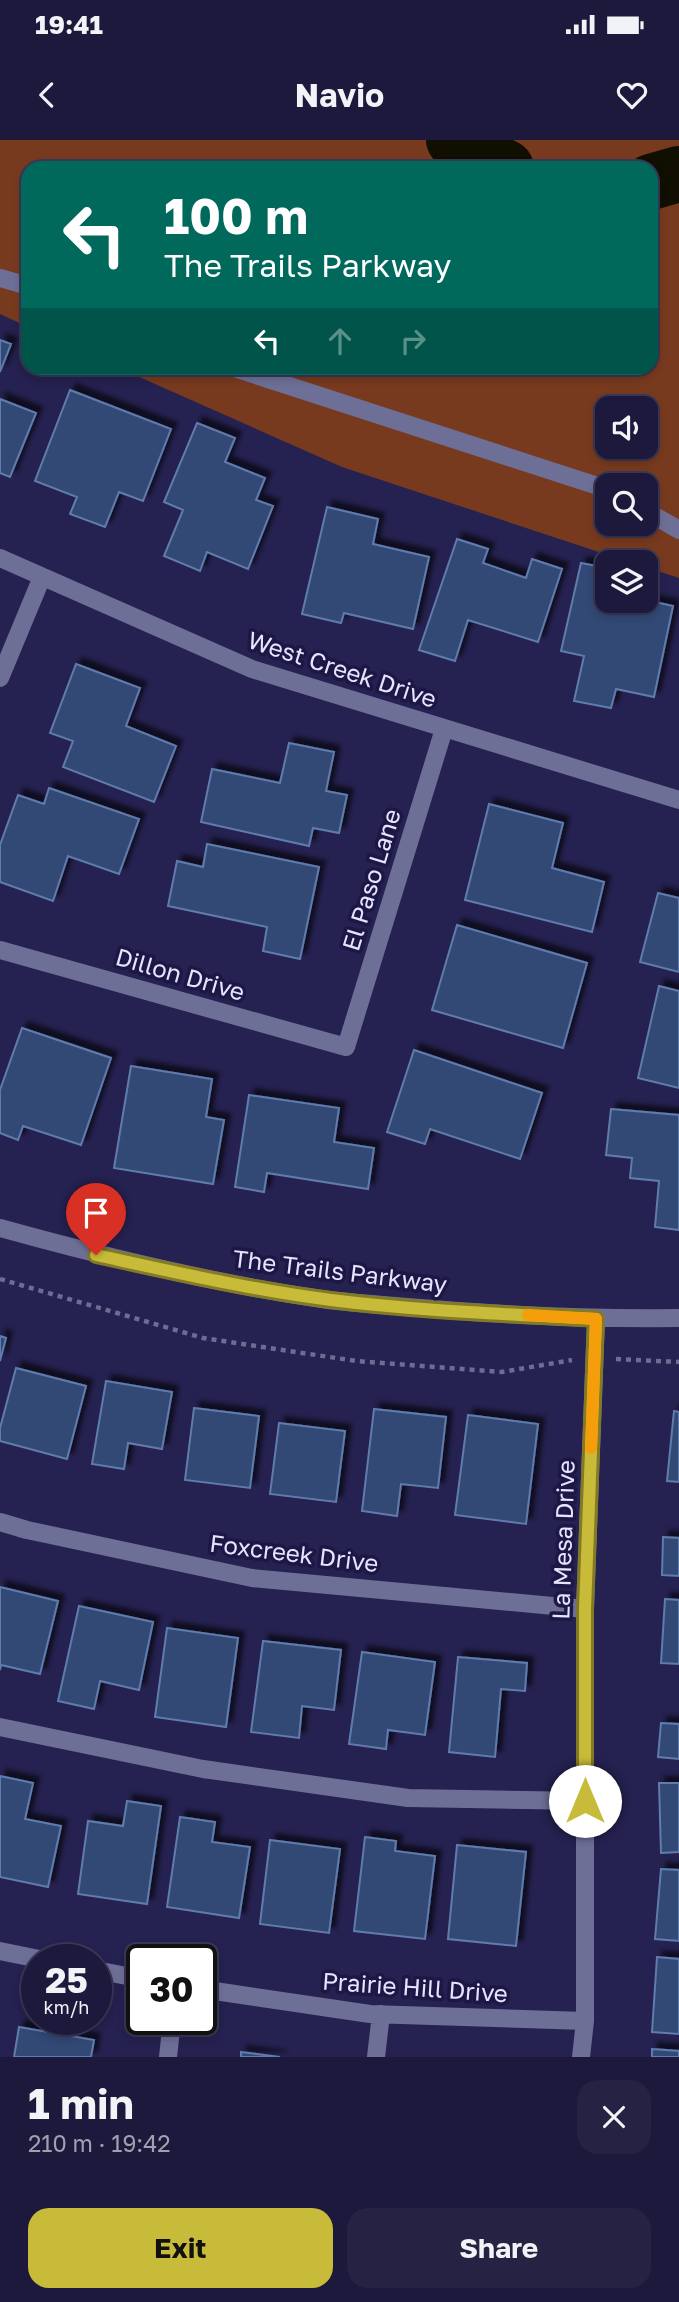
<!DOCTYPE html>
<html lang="en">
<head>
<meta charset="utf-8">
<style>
	body { margin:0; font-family:"Golos Text",sans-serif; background:#252243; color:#f1f3f6; height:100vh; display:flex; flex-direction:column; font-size:26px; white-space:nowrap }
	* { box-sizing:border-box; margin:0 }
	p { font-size:23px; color:#a0a0af }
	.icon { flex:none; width:38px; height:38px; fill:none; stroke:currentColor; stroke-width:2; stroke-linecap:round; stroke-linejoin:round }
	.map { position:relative; height:1917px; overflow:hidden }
	.drawer { display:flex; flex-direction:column; background:#1c193c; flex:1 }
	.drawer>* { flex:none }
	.guide { position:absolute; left:21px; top:21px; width:637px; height:214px; border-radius:21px; box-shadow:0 4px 10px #0003,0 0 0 2px #3a3856; background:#00695c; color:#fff; overflow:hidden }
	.fabs { position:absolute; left:595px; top:256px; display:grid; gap:14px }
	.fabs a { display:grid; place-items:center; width:63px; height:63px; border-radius:14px; background:#1c193c; box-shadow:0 4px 10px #0003,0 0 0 2px #3a3856; font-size:35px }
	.speed { position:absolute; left:21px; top:1804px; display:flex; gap:14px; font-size:35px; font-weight:700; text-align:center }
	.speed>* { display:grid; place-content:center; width:91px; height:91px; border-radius:50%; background:#1c193c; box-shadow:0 4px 10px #0003,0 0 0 2px #3a3856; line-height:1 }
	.speed small { font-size:18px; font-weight:400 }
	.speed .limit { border:4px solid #111; border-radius:10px; background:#fff; color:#111 }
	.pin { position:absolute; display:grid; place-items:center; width:60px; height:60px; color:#fff; margin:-72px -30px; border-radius:50% 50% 50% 0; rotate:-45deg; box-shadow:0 0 7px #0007 }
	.pin .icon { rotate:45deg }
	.me { position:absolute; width:77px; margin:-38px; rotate:0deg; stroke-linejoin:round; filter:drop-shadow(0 0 5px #0008) }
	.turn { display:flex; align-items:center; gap:24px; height:147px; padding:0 28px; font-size:32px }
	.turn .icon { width:91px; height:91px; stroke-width:2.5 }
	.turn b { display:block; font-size:49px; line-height:60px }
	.lanes { display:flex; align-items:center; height:66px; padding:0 28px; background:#0003; justify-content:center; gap:35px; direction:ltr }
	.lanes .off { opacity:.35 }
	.round { display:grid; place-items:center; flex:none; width:74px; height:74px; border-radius:21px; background:#252243 }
	.summary { display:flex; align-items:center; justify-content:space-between; height:119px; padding:0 28px }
	h1 { font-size:42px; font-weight:700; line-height:52px }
	.action { display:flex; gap:14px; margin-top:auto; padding:14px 28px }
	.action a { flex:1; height:80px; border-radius:21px; background:#c9bb3a; color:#111; font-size:28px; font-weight:700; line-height:80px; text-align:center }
	.action a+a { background:#252243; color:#f1f3f6 }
	.status { display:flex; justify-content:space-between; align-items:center; height:49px; padding:0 35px; background:#1c193c; direction:ltr }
	.status svg { height:19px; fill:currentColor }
	header { display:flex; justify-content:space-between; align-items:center; height:91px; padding:0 28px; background:#1c193c; font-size:32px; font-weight:700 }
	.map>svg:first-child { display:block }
	.green { fill:#783a1e; fill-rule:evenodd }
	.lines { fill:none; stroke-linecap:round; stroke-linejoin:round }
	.river { stroke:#100f02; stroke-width:56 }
	.building { fill:#324976; stroke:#617bac; stroke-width:2; filter:url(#shadow) }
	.path { stroke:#6e6c93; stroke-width:4.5; stroke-dasharray:5 5; stroke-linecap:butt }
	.minor { stroke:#6e6f97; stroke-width:18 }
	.route-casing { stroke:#837a26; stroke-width:18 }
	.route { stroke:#c9bb3a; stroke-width:12 }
	.slow { stroke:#f59e0b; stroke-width:12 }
	.labels { text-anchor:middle; stroke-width:7; stroke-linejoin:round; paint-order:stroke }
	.street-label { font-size:24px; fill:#e4e5fe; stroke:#1c1745 }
</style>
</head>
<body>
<div class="status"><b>19:41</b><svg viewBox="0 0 49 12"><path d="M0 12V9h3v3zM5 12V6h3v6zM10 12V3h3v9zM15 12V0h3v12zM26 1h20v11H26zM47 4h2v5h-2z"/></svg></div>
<header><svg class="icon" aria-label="back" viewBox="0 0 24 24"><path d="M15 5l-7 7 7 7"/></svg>Navio<svg class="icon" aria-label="heart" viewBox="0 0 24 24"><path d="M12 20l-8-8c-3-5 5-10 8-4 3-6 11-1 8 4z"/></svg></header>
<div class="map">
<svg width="679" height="1917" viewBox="0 0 679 1917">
	<defs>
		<filter id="shadow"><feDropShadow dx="6" dy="-6" stdDeviation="2" flood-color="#0009"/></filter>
	</defs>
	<rect width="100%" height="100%" fill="#252150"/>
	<path class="green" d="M0 0H679V438L646 427V422H629L342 327 119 228H651V28H28V187L0 174ZM607 268H646V306H607ZM607 345H646V383H607Z"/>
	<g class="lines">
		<path class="river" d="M454 0 506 28
			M651 42 679 34"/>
	</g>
	<path class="building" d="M0 200 11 204 0 232Z
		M70 250 171 289 143 361 119 352 105 387 70 374 77 357 35 341Z
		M0 259 36 273 10 337 0 333Z
		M197 283 235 298 225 322 265 338 256 360 273 366 248 429 207 412 200 431 164 416 183 370 164 362Z
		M327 367 378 379 373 404 429 417 413 489 344 473 341 483 302 474Z
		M457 399 488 409 483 423 526 438 532 419 562 429 538 502 468 480 455 521 419 510Z
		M581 423 607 428V460H646L673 466 654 557 616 549 611 568 574 561 584 516 561 511Z
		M76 524 140 548 126 586 176 606 154 662 63 627 73 601 50 593Z
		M289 603 334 612 326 651 347 655 339 693 313 688 309 706 201 682 212 629 280 643Z
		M49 648 139 679 119 734 68 716 53 761 0 742V705L18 655 44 664Z
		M489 664 563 683 552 728 604 742 592 792 465 760Z
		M207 704 319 727 300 819 263 811 267 787 168 766 177 721 203 727Z
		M658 753 679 758V832L640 822Z
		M457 785 587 823 563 908 432 870Z
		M659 846 679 851V948L638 938Z
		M22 888 111 918 81 1005 23 986 18 1000 0 993V950Z
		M414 910 542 953 520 1019 430 989 425 1004 387 992Z
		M131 926 212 939 206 977 224 980 213 1044 114 1028Z
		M249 955 339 968 334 1002 374 1008 368 1049 267 1033 264 1052 235 1047Z
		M611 969 679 975V1090L655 1087 659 1041 630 1038 632 1018 606 1015Z
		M0 1196 6 1198 0 1221Z
		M16 1228 86 1246 67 1319 0 1301V1288Z
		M106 1241 172 1252 162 1309 128 1303 124 1329 92 1324Z
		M194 1268 259 1276 250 1348 185 1340Z
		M374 1269 446 1277 438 1348 401 1344 397 1376 362 1371Z
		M674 1271 679 1272V1342L667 1341Z
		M468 1275 538 1284 526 1384 455 1375Z
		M279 1283 345 1291 336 1362 270 1354Z
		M663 1397 679 1398V1436L662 1435Z
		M0 1447 58 1461 40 1534 1 1525 0 1530Z
		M665 1459 679 1460V1524L661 1523Z
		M79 1466 153 1482 139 1550 100 1541 94 1569 58 1561Z
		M167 1488 238 1498 226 1587 155 1577Z
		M263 1501 341 1510 334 1570 302 1566 299 1598 251 1592Z
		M362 1512 435 1522 425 1595 388 1590 386 1609 349 1604Z
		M458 1517 527 1523 525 1551 501 1549 495 1617 449 1612Z
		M661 1583 679 1584V1619L658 1617Z
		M0 1636 33 1643 25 1679 61 1686 48 1747 0 1737Z
		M659 1643H679V1712L661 1713Z
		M127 1661 161 1666 147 1764 78 1754 88 1681 123 1686Z
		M180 1677 215 1682 212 1702 250 1707 239 1778 167 1767Z
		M365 1697 396 1701 395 1711 435 1716 425 1799 354 1791Z
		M270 1700 340 1709 329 1793 260 1784Z
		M457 1705 526 1712 516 1806 448 1799Z
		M661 1729 679 1730V1801L655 1799Z
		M657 1817 679 1819V1894L652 1892Z
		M19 1887 94 1900 91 1917H14Z
		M652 1909 679 1911V1917H652Z
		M241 1912 280 1917H241Z"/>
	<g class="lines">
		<path class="path" d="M0 1139 203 1198 356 1221 502 1232 572 1220
			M616 1219 679 1222"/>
		<path class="minor" d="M0 138 28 146
			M234 228 607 349
			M646 371 679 390
			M0 418 252 529 679 660
			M0 538 42 437
			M0 810 346 907 444 589
			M0 1088C108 1118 217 1144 328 1160 354 1163 381 1165 408 1167 498 1175 588 1179 679 1178
			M0 1382 27 1390 252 1438 585 1469
			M0 1587 203 1629 408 1658 585 1661
			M0 1811 44 1820
			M96 1830 142 1839
			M201 1849 370 1874 585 1881
			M168 1917 172 1880
			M376 1917 381 1874
			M581 1917 585 1881V1469L596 1179"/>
	</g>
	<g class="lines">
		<defs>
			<path id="route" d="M96 1115C174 1132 252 1150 331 1160 419 1171 508 1174 596 1179L585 1469V1661"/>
		</defs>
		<use href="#route" class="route-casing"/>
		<use href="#route" class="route"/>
		<path class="slow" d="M528 1175 596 1179 591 1308"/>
	</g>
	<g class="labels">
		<g class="street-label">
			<text transform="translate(342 530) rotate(18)" y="8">West Creek Drive</text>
			<text transform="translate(372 740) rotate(-73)" y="8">El Paso Lane</text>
			<text transform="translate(180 835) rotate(16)" y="8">Dillon Drive</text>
			<text transform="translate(340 1132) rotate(7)" y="8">The Trails Parkway</text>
			<text transform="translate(564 1400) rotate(-88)" y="8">La Mesa Drive</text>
			<text transform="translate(294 1414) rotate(7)" y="8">Foxcreek Drive</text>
			<text transform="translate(415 1848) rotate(4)" y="8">Prairie Hill Drive</text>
		</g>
	</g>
</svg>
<div class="fabs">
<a><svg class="icon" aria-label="sound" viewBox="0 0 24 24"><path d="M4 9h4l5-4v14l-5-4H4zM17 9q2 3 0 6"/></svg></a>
<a><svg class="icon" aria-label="search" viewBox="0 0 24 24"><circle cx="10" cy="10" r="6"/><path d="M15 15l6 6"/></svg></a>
<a><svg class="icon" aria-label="layers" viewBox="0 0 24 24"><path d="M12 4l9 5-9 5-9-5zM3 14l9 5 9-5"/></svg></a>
</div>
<div class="speed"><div>25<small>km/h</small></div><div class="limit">30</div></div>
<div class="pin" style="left:96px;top:1115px;background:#d93025"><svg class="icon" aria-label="arrive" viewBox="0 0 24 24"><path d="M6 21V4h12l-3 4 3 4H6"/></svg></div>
<svg class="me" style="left:585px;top:1661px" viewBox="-20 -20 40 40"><circle r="19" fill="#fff"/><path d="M0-13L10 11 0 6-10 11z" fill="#c9bb3a"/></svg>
<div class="guide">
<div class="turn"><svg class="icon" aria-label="left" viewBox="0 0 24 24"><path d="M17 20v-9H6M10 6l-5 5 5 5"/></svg><div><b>100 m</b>The Trails Parkway</div></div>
<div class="lanes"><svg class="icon" aria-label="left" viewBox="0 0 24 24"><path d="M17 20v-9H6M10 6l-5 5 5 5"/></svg><svg class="icon off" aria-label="ahead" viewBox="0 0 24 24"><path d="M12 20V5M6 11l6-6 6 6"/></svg><svg class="icon off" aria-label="right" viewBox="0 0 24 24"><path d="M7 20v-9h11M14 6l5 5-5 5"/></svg></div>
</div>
</div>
<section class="drawer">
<div class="summary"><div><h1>1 min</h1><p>210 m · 19:42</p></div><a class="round"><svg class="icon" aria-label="close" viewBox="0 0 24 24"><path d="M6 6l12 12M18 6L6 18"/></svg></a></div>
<div class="action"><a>Exit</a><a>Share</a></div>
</section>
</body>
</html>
